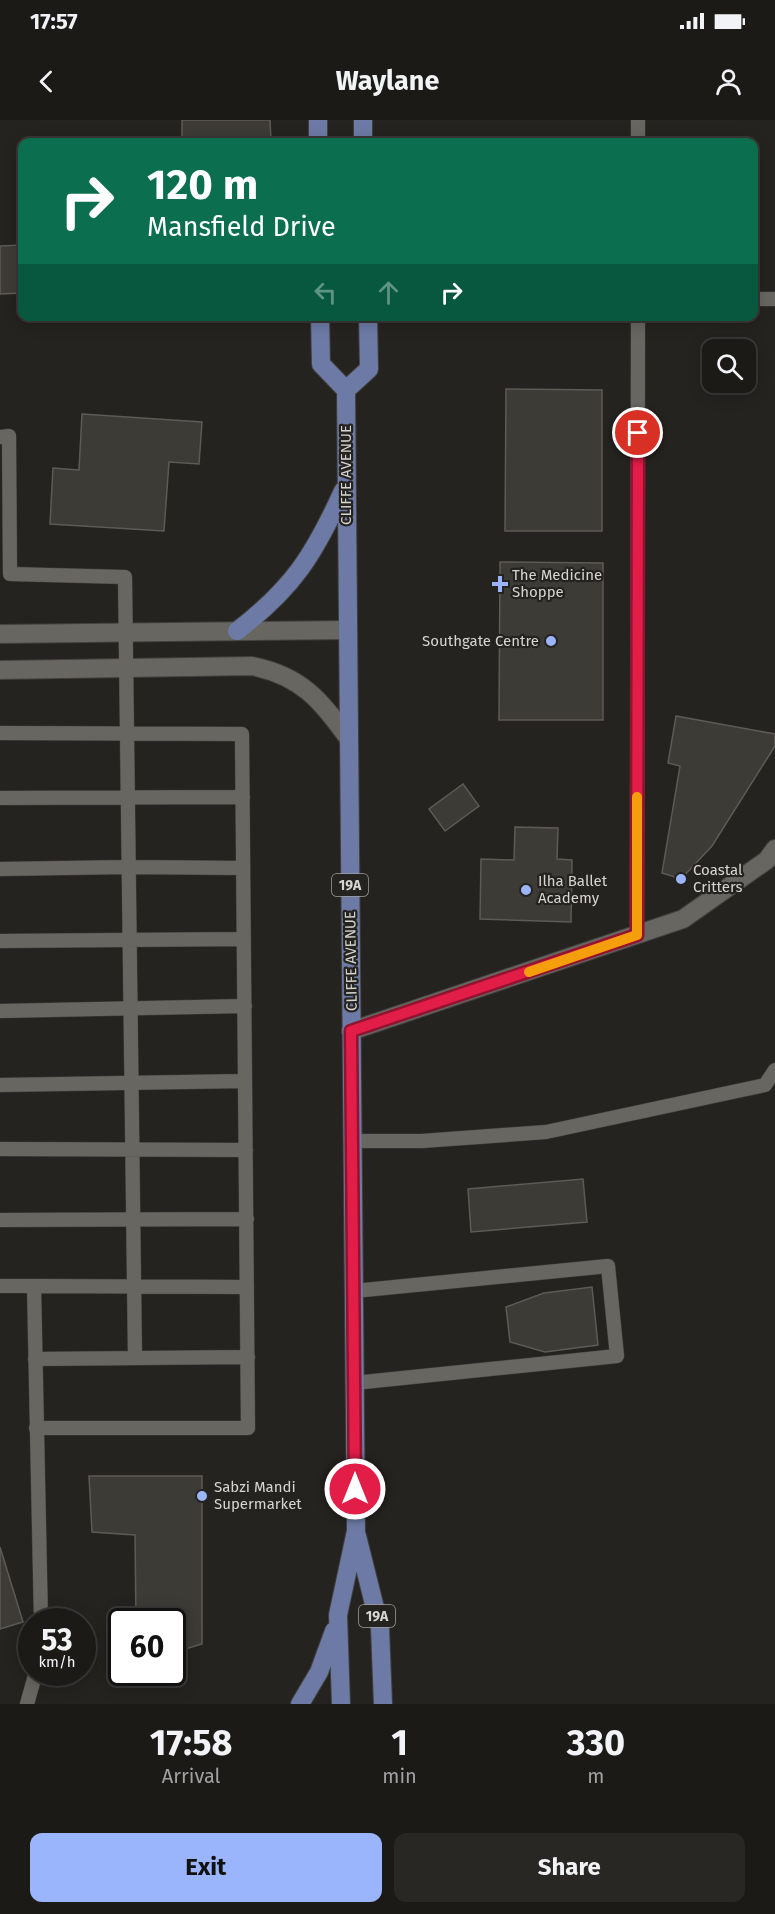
<!DOCTYPE html>
<html lang="en">
<head>
<meta charset="utf-8">
<style>
	body { margin:0; font-family:"Fira Sans",sans-serif; background:#292724; color:#f1f3f6; height:100vh; display:flex; flex-direction:column; font-size:22px; white-space:nowrap }
	* { box-sizing:border-box; margin:0 }
	p { font-size:20px; color:#a0a1a1 }
	.icon { flex:none; width:33px; height:33px; fill:none; stroke:currentColor; stroke-width:2; stroke-linecap:round; stroke-linejoin:round }
	.map { position:relative; height:1584px; overflow:hidden }
	.drawer { display:flex; flex-direction:column; background:#1c1a17; flex:1 }
	.drawer>* { flex:none }
	.banner { position:absolute; left:18px; top:18px; width:740px; height:183px; border-radius:12px; box-shadow:0 3px 15px #0003,0 0 0 2px #3a3836; background:#0b6e4f; color:#fff; overflow:hidden }
	.tools { position:absolute; left:702px; top:219px; display:grid; gap:12px }
	.tools a { display:grid; place-items:center; width:54px; height:54px; border-radius:12px; background:#1c1a17; box-shadow:0 3px 15px #0003,0 0 0 2px #3a3836; font-size:30px }
	.speed { position:absolute; left:18px; top:1488px; display:flex; gap:12px; font-size:30px; font-weight:700; text-align:center }
	.speed>* { display:grid; place-content:center; width:78px; height:78px; border-radius:50%; background:#1c1a17; box-shadow:0 3px 15px #0003,0 0 0 2px #3a3836; line-height:1 }
	.speed small { font-size:15px; font-weight:400 }
	.speed .limit { border:3px solid #111; border-radius:9px; background:#fff; color:#111 }
	.pin { position:absolute; display:grid; place-items:center; width:51px; height:51px; color:#fff; margin:-26px; border:3px solid #fff; border-radius:50%; box-shadow:0 2px 6px #0007 }
	.me { position:absolute; width:66px; margin:-33px; rotate:0deg; stroke-linejoin:round; filter:drop-shadow(0 0 4px #0008) }
	.turn { display:flex; align-items:center; gap:21px; height:126px; padding:0 30px; font-size:27px }
	.turn .icon { width:78px; height:78px; stroke-width:2.5 }
	.turn b { display:block; font-size:42px; line-height:51px }
	.lanes { display:flex; align-items:center; height:57px; padding:0 30px; background:#0003; justify-content:center; gap:30px; direction:ltr }
	.lanes .off { opacity:.35 }
	.eta { display:flex; justify-content:space-evenly; align-items:center; height:102px; text-align:center }
	.eta b { font-size:36px; font-weight:700; line-height:42px }
	.button { display:flex; gap:12px; margin-top:auto; padding:12px 30px }
	.button a { flex:1; height:69px; border-radius:12px; background:#9bb5fd; color:#111; font-size:24px; font-weight:700; line-height:69px; text-align:center }
	.button a+a { background:#292724; color:#f1f3f6 }
	.status { display:flex; justify-content:space-between; align-items:center; height:42px; padding:0 30px; background:#1c1a17; direction:ltr }
	.status svg { height:16px; fill:currentColor }
	header { display:flex; justify-content:space-between; align-items:center; height:78px; padding:0 30px; background:#1c1a17; font-size:27px; font-weight:700 }
	.map>svg:first-child { display:block }
	.building { fill:#3d3b36; stroke:#5d5b56; stroke-width:1.5 }
	.lines { fill:none; stroke-linecap:round; stroke-linejoin:round }
	.service-casing { stroke:#42403d; stroke-width:15 }
	.minor-casing { stroke:#42403d; stroke-width:20 }
	.primary-casing { stroke:#42403d; stroke-width:20 }
	.service { stroke:#686661; stroke-width:14 }
	.minor { stroke:#686661; stroke-width:18 }
	.primary { stroke:#6c7aa5; stroke-width:18 }
	.route-casing { stroke:#92132f; stroke-width:15 }
	.route { stroke:#e11d48; stroke-width:10 }
	.slow { stroke:#f59e0b; stroke-width:10 }
	.poi-dot { fill:#9bb5fd; stroke:#25231f; stroke-width:2 }
	.labels { text-anchor:middle; stroke-width:4.5; stroke-linejoin:round; paint-order:stroke }
	.shield { fill:#25231f; stroke:#a1a09c; stroke-width:1.5 }
	.shield-label { font-size:14px; font-weight:bold; fill:#d6d5d2 }
	.street-label { font-size:15px; fill:#d6d5d2; stroke:#25231f }
	.poi-label { font-size:15px; fill:#d6d5d2; stroke:#25231f; text-anchor:start }
</style>
</head>
<body>
<div class="status"><b>17:57</b><svg viewBox="0 0 49 12"><path d="M0 12V9h3v3zM5 12V6h3v6zM10 12V3h3v9zM15 12V0h3v12zM26 1h20v11H26zM47 4h2v5h-2z"/></svg></div>
<header><svg class="icon" aria-label="back" viewBox="0 0 24 24"><path d="M15 5l-7 7 7 7"/></svg>Waylane<svg class="icon" aria-label="person" viewBox="0 0 24 24"><circle cx="12" cy="8" r="4"/><path d="M4 21q1-7 8-7t8 7"/></svg></header>
<div class="map">
<svg width="775" height="1584" viewBox="0 0 775 1584">
	<rect width="100%" height="100%" fill="#25231f"/>
	<path class="building" d="M182 0H270L271 22H182Z
		M22 125V173L0 174V126Z
		M506 269 602 270V411H505Z
		M82 294 202 302 199 344 169 342 164 411 50 404 53 348 79 350Z
		M500 442 603 443V600H499Z
		M676 596 775 614V626L712 726 681 759 662 753 680 646 668 643Z
		M463 664 479 686 445 711 429 689Z
		M515 707 558 708 557 739 572 740 571 802 480 799 481 739 514 740Z
		M583 1059 587 1102 471 1112 468 1069Z
		M592 1167 598 1225 545 1232 510 1222 506 1187 544 1173Z
		M89 1356H202V1524L172 1533V1502H136L135 1415 92 1412Z
		M0 1427 23 1502 0 1509Z"/>
	<g class="lines">
		<defs>
			<path id="service" d="M638 22V0
				M753 179H775
				M0 317 9 316 10 454 125 457 135 1238
				M0 613 242 614 248 1308H36
				M0 678 243 677
				M0 749 129 747 243 748
				M637 815 638 196
				M0 821 244 819
				M0 891 245 886
				M0 965 245 961
				M352 1021H422L546 1012 765 965 775 950
				M0 1029 246 1030
				M0 1100 247 1099
				M0 1166H34L41 1502
				M34 1166 247 1167
				M354 1171 608 1146 617 1236 354 1263
				M35 1239 248 1237
				M27 1584 36 1552"/>
			<path id="minor" d="M0 514 348 510
				M0 550 252 546C302 556 320 580 349 619
				M351 911 683 799 767 740 775 729"/>
			<path id="primary" d="M318 0V22
				M363 0V22
				M320 196 321 244 346 270 356 1411 338 1495 341 1584
				M346 270 369 249 368 196
				M237 511C293 468 314 435 343 371
				M357 1416 380 1508 383 1584
				M300 1584 319 1552 334 1511"/>
		</defs>
		<use href="#service" class="service-casing"/>
		<use href="#minor" class="minor-casing"/>
		<use href="#primary" class="primary-casing"/>
		<use href="#service" class="service"/>
		<use href="#minor" class="minor"/>
		<use href="#primary" class="primary"/>
	</g>
	<g class="lines">
		<defs>
			<path id="route" d="M355 1369 351 911 637 815 638 313"/>
		</defs>
		<use href="#route" class="route-casing"/>
		<use href="#route" class="route"/>
		<path class="slow" d="M529 852 637 815V677"/>
	</g>
	<g class="poi-dot">
		<path d="M497 455h6v6h6v6h-6v6h-6v-6h-6v-6h6z"/>
		<circle cx="551" cy="521" r="6"/>
		<circle cx="681" cy="759" r="6"/>
		<circle cx="526" cy="770" r="6"/>
		<circle cx="202" cy="1376" r="6"/>
	</g>
	<g class="labels">
		<g class="shield">
			<rect x="332" y="754" width="36" height="22" rx="4.5"/>
			<rect x="359" y="1485" width="36" height="22" rx="4.5"/>
		</g>
		<g class="shield-label">
			<text x="350" y="770">19A</text>
			<text x="377" y="1501">19A</text>
		</g>
		<g class="street-label">
			<text transform="translate(346 355) rotate(-90)" y="5">CLIFFE AVENUE</text>
			<text transform="translate(351 841) rotate(-91)" y="5">CLIFFE AVENUE</text>
		</g>
		<g class="poi-label">
			<text x="512" y="460">The Medicine<tspan x="512" dy="17">Shoppe</tspan></text>
			<text x="539" y="526" text-anchor="end">Southgate Centre</text>
			<text x="693" y="755">Coastal<tspan x="693" dy="17">Critters</tspan></text>
			<text x="538" y="766">Ilha Ballet<tspan x="538" dy="17">Academy</tspan></text>
			<text x="214" y="1372">Sabzi Mandi<tspan x="214" dy="17">Supermarket</tspan></text>
		</g>
	</g>
</svg>
<div class="tools">
<a><svg class="icon" aria-label="search" viewBox="0 0 24 24"><circle cx="10" cy="10" r="6"/><path d="M15 15l6 6"/></svg></a>
</div>
<div class="speed"><div>53<small>km/h</small></div><div class="limit">60</div></div>
<div class="pin" style="left:638px;top:313px;background:#d93025"><svg class="icon" aria-label="arrive" viewBox="0 0 24 24"><path d="M6 21V4h12l-3 4 3 4H6"/></svg></div>
<svg class="me" style="left:355px;top:1369px" viewBox="-20 -20 40 40"><circle r="17" fill="#e11d48" stroke="#fff" stroke-width="3"/><path d="M0-11L8 9 0 5-8 9z" fill="#fff"/></svg>
<div class="banner">
<div class="turn"><svg class="icon" aria-label="right" viewBox="0 0 24 24"><path d="M7 20v-9h11M14 6l5 5-5 5"/></svg><div><b>120 m</b>Mansfield Drive</div></div>
<div class="lanes"><svg class="icon off" aria-label="left" viewBox="0 0 24 24"><path d="M17 20v-9H6M10 6l-5 5 5 5"/></svg><svg class="icon off" aria-label="ahead" viewBox="0 0 24 24"><path d="M12 20V5M6 11l6-6 6 6"/></svg><svg class="icon" aria-label="right" viewBox="0 0 24 24"><path d="M7 20v-9h11M14 6l5 5-5 5"/></svg></div>
</div>
</div>
<section class="drawer">
<div class="eta">
<div><b>17:58</b><p>Arrival</p></div>
<div><b>1</b><p>min</p></div>
<div><b>330</b><p>m</p></div>
</div>
<div class="button"><a>Exit</a><a>Share</a></div>
</section>
</body>
</html>
